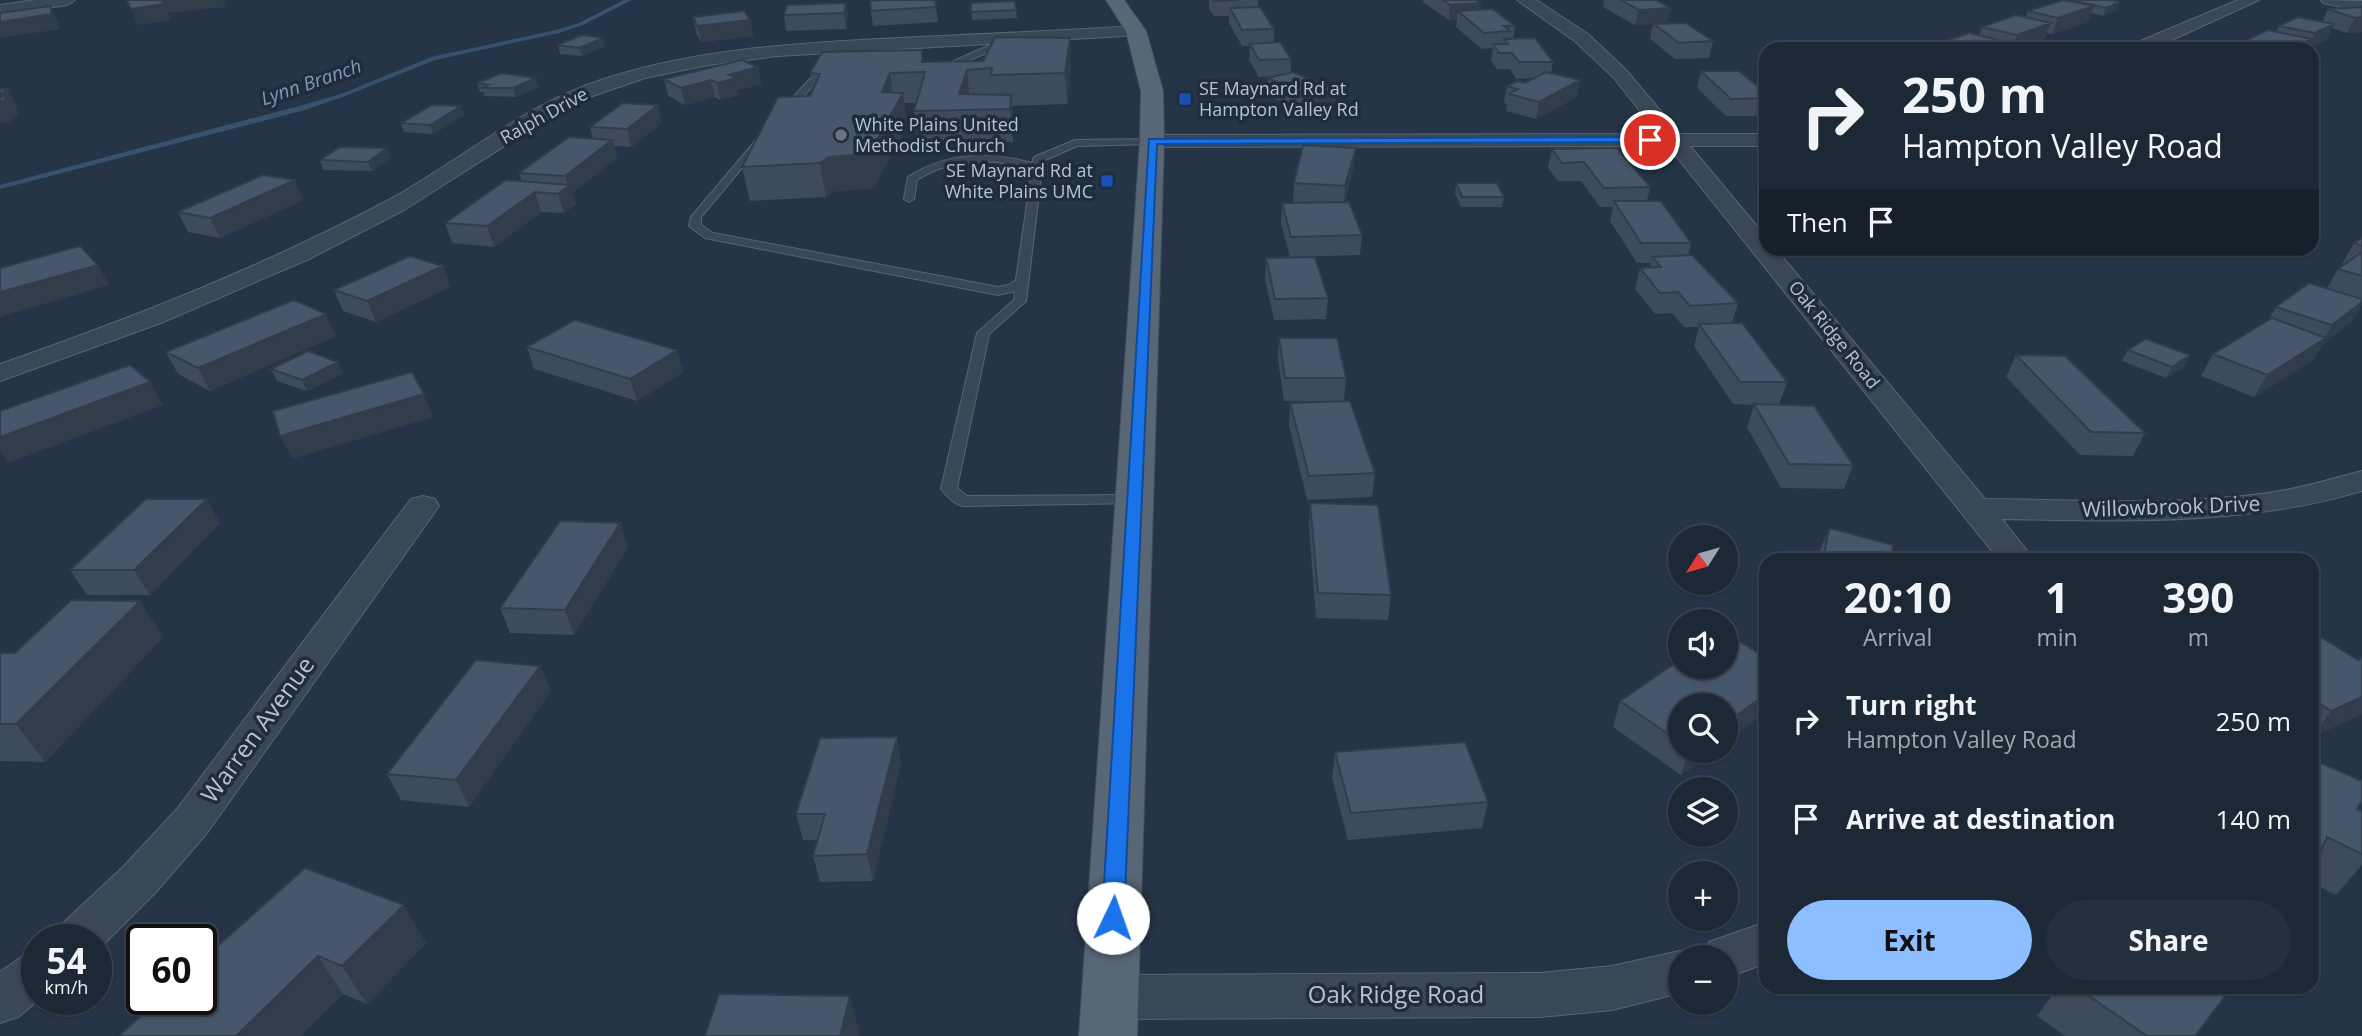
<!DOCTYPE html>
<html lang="en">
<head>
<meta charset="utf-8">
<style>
	body { margin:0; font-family:"Open Sans",sans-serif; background:#25303d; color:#f1f3f6; height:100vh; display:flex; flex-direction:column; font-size:26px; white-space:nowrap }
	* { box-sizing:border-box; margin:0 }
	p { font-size:23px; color:#a0a6ad }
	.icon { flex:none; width:38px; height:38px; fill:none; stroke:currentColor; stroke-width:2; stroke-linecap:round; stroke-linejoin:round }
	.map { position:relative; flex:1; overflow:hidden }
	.drawer { position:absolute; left:1759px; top:553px; width:560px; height:441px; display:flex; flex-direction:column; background:#1c2835; border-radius:21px; box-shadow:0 2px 5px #0004,0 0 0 2px #3a4450 }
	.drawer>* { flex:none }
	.top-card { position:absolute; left:1759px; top:42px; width:560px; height:214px; border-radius:21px; box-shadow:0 2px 5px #0004,0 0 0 2px #3a4450; background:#1c2835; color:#f1f3f6; overflow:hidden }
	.needle { width:46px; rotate:233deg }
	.tools { position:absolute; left:1668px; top:525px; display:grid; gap:14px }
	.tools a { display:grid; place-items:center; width:70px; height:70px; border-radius:50%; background:#1c2835; box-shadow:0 2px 5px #0004,0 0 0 2px #3a4450; font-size:35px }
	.speed { position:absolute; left:21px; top:924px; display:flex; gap:14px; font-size:35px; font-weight:700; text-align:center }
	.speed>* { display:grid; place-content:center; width:91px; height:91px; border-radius:50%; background:#1c2835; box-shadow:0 2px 5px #0004,0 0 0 2px #3a4450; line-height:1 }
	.speed small { font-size:18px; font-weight:400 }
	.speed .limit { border:4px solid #111; border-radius:10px; background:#fff; color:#111 }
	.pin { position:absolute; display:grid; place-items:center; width:60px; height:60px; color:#fff; margin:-30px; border:4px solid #fff; border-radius:50%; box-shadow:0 2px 7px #0007 }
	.me { position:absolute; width:77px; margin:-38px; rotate:3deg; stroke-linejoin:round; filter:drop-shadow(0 0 5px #0008) }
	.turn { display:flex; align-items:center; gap:24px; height:147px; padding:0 28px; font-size:32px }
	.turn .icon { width:91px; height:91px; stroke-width:2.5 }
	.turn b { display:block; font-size:49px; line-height:60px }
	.then { display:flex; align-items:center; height:66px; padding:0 28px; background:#0003; gap:14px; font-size:26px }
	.eta { display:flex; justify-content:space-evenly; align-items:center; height:119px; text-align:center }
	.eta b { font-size:42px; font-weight:700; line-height:49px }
	.button { display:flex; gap:14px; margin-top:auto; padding:14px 28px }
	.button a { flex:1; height:80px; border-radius:42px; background:#8dbeff; color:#111; font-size:28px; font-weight:700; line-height:80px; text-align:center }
	.button a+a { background:#25303d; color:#f1f3f6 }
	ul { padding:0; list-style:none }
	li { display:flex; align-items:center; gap:21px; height:98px; padding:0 28px }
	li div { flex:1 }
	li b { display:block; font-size:26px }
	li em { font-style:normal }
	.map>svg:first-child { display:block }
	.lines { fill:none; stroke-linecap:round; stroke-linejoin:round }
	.stream { fill:#38516f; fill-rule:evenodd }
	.lane-casing { stroke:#596573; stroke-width:2 }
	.street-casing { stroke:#596573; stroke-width:2 }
	.primary-casing { stroke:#44505f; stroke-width:2 }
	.lane { fill:#3a4756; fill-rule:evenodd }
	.street { fill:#3a4756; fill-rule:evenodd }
	.primary { fill:#586676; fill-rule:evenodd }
	.wall { fill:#3d4b5c }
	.shaded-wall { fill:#323d4b }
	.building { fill:#47576b; stroke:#323d4b; stroke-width:2 }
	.route { fill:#1a73e8; stroke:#114b97; stroke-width:2 }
	.transit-dot { fill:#1a4fb4; stroke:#1f2c3c; stroke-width:2.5 }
	.worship-dot { fill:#6b7280; stroke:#1f2c3c; stroke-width:2.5 }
	.labels { text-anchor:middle; stroke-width:7; stroke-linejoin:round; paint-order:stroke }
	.far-poi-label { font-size:18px; fill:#b8c2cf; stroke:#1f2c3c; text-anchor:start }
	.far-street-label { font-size:18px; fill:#b8c2cf; stroke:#1f2c3c }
	.far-water-label { font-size:19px; font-style:italic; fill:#7d99b9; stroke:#1f2c3c }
	.street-label { font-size:21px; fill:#b8c2cf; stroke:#1f2c3c }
	.near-street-label { font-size:24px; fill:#b8c2cf; stroke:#1f2c3c }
</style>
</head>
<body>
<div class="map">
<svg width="2362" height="1036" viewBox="0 0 2362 1036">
	<rect width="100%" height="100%" fill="#253547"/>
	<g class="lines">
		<path class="stream" d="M624 0H632L583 25 559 33 435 60 345 96 305 110 0 189V185L299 106 341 94 431 57 556 30 579 23Z"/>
		<defs>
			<path id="lane" d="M1002 36 1009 38 996 49 945 70 938 68 990 45Z
				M824 64 831 66 788 113H782V109Z
				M764 133 769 136 767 138 701 217V225L713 233 998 287 1009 285 1016 280 1032 169C991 158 953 157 917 180L914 199 909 202 904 199 908 177C947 152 989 151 1032 163L1034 157 1075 140 1155 139 1157 141 1152 144 1077 146 1043 161 1026 301 989 334 957 488 967 496 1134 495 1139 497 1142 500 1139 503 963 506C955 504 946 496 941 489L977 333 1014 300 1015 291 998 295 705 238 689 226 691 217 761 134Z"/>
			<path id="street" d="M35 0H75L67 5 0 15V5Z
				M1517 0H1536L1588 34 1626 70 1680 134H1766V146H1690L1766 237V248H1775L1985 499C2079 500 2174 506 2268 493 2300 489 2331 479 2362 471V491C2244 526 2124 521 2002 519L2034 560H1999L1668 146 1152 147 1145 145 1142 141 1145 137 1152 135 1658 134 1614 78 1576 42Z
				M2238 0H2259L2152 49H2128L2131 45Z
				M2321 0 2362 1V11L2323 3Z
				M1136 26 1144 31 1142 35 777 56 708 65 645 78 584 99 558 112 404 210 309 259 161 323 0 381V364C132 318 262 267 385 202 458 163 521 106 601 80 697 48 799 43 900 38 979 34 1057 31 1136 26Z
				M423 496 435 499 439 506 207 833 156 892 96 952V940H53L60 926 124 866 177 809 411 499Z
				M1766 922V963L1726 978V957H1702L1709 942Z
				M1680 951 1697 957H1680V993L1612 1010 1540 1017 1109 1019 1091 1013 1084 997 1091 981 1109 975 1540 973 1612 966Z
				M37 952V999H40L18 1017 0 1023V972L20 958Z"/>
			<path id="primary" d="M1106 0H1124L1146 31 1163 91 1164 141 1137 1036H1079L1140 141 1141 91 1126 31Z"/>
		</defs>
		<use href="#lane" class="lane-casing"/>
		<use href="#street" class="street-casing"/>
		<use href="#primary" class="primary-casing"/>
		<use href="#lane" class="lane"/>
		<use href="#street" class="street"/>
		<use href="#primary" class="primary"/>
	</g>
	<path class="wall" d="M935 0 938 22 873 26 871 11Z
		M1209 0H1258V7L1274 29V43L1291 59V73L1336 91 1335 108 1310 115 1267 95 1268 78 1279 76 1259 77 1249 60 1250 46H1242L1229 23V16H1214L1209 9Z
		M1423 0H1476L1481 3 1480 10 1515 26 1513 39 1553 62 1551 73 1580 80 1577 97 1536 119 1506 111 1507 104 1504 103 1507 86 1525 83 1534 78 1516 79 1510 69H1497L1491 61 1493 48 1482 49 1456 27 1457 20H1449L1423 2Z
		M1604 0H1656L1671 8 1667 23 1713 41 1709 58 1675 59 1650 39 1653 24 1635 25 1603 7Z
		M2064 0 2117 10 2103 16 2091 13 2088 22 2052 34 2047 33 2044 39 2017 49H1940L1942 42 1979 36 1982 27 2026 17 2028 11Z
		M1015 1 1017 18 972 20 971 3Z
		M846 3 848 18 846 29 786 31 784 15Z
		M2362 7V32L2347 33 2332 28 2326 40 2308 49H2238L2241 43 2276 32 2279 26 2322 22 2328 9Z
		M693 17 750 20 753 36 701 42 696 32Z
		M603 38 605 46 582 56 560 54 558 45Z
		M922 50 923 62 983 61 1071 67 1067 104 1012 106 1013 127V142L918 143 914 111 916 103H904L907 125 874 188 835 191 826 197 750 201 742 167 810 96 813 90 810 73Z
		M758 67 761 84 738 90 739 95 720 100 715 97 685 105 668 96 664 79Z
		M1701 71 1766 93V116H1726L1697 88Z
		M477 83 539 87 516 97 484 96 483 92H480Z
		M464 115 433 134 404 132 401 123Z
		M662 123 631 147 614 146 617 158 572 193 576 204 564 213 541 212 494 247 452 243 445 223 522 181 519 173 593 138 590 127Z
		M1552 149 1650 187 1647 201 1691 243 1688 255 1738 303 1732 323 1787 382 1779 405 1853 465 1844 489 1781 488 1747 427 1754 405 1733 404 1694 346 1699 327H1684L1672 313 1655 314 1635 289 1640 268H1650L1651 263H1637L1610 221 1613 207H1600L1581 181H1558L1548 168Z
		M391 158 372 171 323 170 320 160Z
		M1354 166 1345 202 1362 235 1360 255 1290 257 1281 223 1282 203H1301L1293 202 1294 183Z
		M1456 183 1504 197 1502 207H1461L1455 193Z
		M303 200 220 238 188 232 178 212Z
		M2362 238V304L2352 321 2322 345 2313 360 2254 397 2201 376 2213 354 2268 321 2276 307 2327 288 2338 269 2345 264H2342L2354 243Z
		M1899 248H1942V250H1901Z
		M1266 258 1328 298 1326 319 1274 320 1265 279Z
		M443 266 450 287 376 322 343 311 334 290Z
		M336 336 210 391 178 374 166 352Z
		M1279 338 1346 378 1344 401H1284L1278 360Z
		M527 347 677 350 683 372 637 401 534 369Z
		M2128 350 2190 355 2184 367 2166 378 2122 361Z
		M2016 355 2145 433 2133 456 2080 455 2006 377Z
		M271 369 343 373 307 391 277 381Z
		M1290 403 1375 473 1372 497 1307 500 1289 426Z
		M1310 503 1391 595 1388 620 1316 618 1309 528Z
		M220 523 150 595H87L70 570Z
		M620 523 628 547 574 635 510 633 500 608Z
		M1829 528 1891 560H1818L1819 552Z
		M163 637 45 762 0 761V653H15Z
		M2312 638 2362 714 2312 737Z
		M540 666 551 691 469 807 401 800 387 774Z
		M1620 701 1680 705V751H1714L1681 775 1613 727Z
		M1335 752 1488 802 1482 828 1348 840 1332 778Z
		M2312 759 2357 809 2362 811V865L2336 895 2312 883Z
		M901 763 873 881 820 882 813 856 818 840H803L796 814Z
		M426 943 367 1004 343 994 201 961Z
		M2058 987H2232L2195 1036H2065L2037 1016Z"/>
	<path class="shaded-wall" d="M162 0H223L226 7 168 13 171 20 138 25 131 9Z
		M2120 2 2117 10 2103 16 2106 8Z
		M846 3 848 18 846 29 844 13Z
		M1481 3 1479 18 1458 11 1457 20H1449L1450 5Z
		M50 6 57 21 60 29 0 38V22Z
		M2094 6 2088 22 2052 34 2058 18Z
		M1671 8 1667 23 1635 25 1639 10Z
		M2362 17V32L2347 33 2355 18Z
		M750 20 753 36 701 42 697 26Z
		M2051 23 2044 39 2017 49H2012L2017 35Z
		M2334 24 2326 40 2307 49 2315 33Z
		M603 38 605 46 582 56 579 48Z
		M1070 38 1071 67 1067 104 1065 73Z
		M2311 39 2306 49H2291Z
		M2010 43 2008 49H1994Z
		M758 67 761 84 738 90 739 95 720 100 717 83 729 75Z
		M967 70 970 101 959 94Z
		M890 73 894 104 903 93 907 125 874 188 835 191 826 197 820 163 882 92Z
		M536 78 539 87 516 97 513 88Z
		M711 80 715 97 685 105 681 88Z
		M1580 80 1577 97 1536 119 1539 102Z
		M8 89 17 106 16 107 19 114 9 122 0 123V95Z
		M1336 91 1335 108 1310 115 1311 97Z
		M1011 95 1013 127V142L1010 109Z
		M658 105 662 123 631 147 627 129Z
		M461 106 464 115 433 134 430 125Z
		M612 140 617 158 572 193 576 204 564 213 558 194 568 186 565 176Z
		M387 148 391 158 372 171 368 162Z
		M1356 148 1354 166 1344 205 1345 186Z
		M295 180 303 200 220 238 210 218Z
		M535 192 541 212 494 247 487 226Z
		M98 265 109 285 0 317V292Z
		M443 266 450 287 376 322 367 301Z
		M2362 302V304L2352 321 2322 345 2313 360 2254 397 2267 375 2324 339 2332 325Z
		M326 314 336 336 210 391 198 368Z
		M677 350 683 372 637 401 630 379Z
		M2190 355 2184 367 2166 378 2172 367Z
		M338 362 343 373 307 391 302 380Z
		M150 382 163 405 8 463 0 451V437Z
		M424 394 433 417 292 459 280 436Z
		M207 499 220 523 150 595 134 570Z
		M620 523 628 547 574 635 565 610Z
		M140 601 163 637 45 762 16 724Z
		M540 666 551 691 469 807 456 780Z
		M1766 694V712L1726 742V723Z
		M2362 697V714L2312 737 2331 711Z
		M897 737 901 763 873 881 867 854Z
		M1689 751H1714L1681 775Z
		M404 905 426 943 367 1004 342 966Z
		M318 956 343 994 301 1036H236Z
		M850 996 860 1034 859 1036H840Z"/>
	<path class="building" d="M127 0H162L164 4 131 9Z
		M884 0H935L936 7 871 11 870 1Z
		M1213 0H1238L1214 1Z
		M1443 0H1476L1481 3 1450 5Z
		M1621 0H1656L1671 8 1639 10Z
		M2064 0 2094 6 2058 18 2028 11Z
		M2079 0H2111L2120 2 2106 8 2076 1Z
		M1015 1 1016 10 971 12V3Z
		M846 3 844 13 784 15 787 5Z
		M50 6 52 14 0 22V13Z
		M1260 7 1274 29 1242 30 1230 8Z
		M2362 7V17L2355 18 2328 9Z
		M1493 9 1515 26H1504L1510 31 1484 33 1458 11Z
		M744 11 750 20 697 26 693 17Z
		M2016 15 2051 23 2017 35 1982 27Z
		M2298 17 2334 24 2315 33 2279 26Z
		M1686 23 1713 41 1679 43 1654 24Z
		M2268 30 2311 39 2291 49H2268L2241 43Z
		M1969 33 2010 43 1994 49H1968L1942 42Z
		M582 35 603 38 579 48 558 45Z
		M995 37 1070 38 1065 73 991 75 992 68 967 70 959 94 1011 95 1010 109 914 111 925 72 890 73 882 92 903 93 869 154 829 157 820 163 742 167 778 97 810 96 820 74 810 73 822 52 922 50V62L983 61Z
		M1535 38 1553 62H1519L1512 53H1499L1493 44H1508L1504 39Z
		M1280 42 1291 59 1259 60 1250 44Z
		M1906 44 1923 49H1891Z
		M742 60 758 67 729 75 736 78 717 83 711 80 681 88 664 79Z
		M1701 71H1739L1766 93V98L1731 99Z
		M1293 72 1336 91 1311 97 1268 78Z
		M1546 72 1580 80 1539 102 1509 94 1518 89 1507 86 1517 81 1525 83Z
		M502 73 536 78 513 88H481L488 85 477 83Z
		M0 89H8L0 95Z
		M9 96 0 103V97Z
		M623 103 658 105 627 129 590 127Z
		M432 105 461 106 430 125 401 123Z
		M569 137 612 140 565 176 519 173Z
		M1303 145 1356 148 1345 186 1294 183Z
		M340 147 387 148 368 162 320 160Z
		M1617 148 1650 187 1604 188 1584 162 1562 163 1552 149Z
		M263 175 295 180 210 218 178 212Z
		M506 180 570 185 558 194 535 192 487 226 445 223Z
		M1456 183H1497L1504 197H1462Z
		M1614 201H1661L1691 243H1641Z
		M1349 202 1362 235 1291 237 1282 203Z
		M2362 238V246L2354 243Z
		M80 246 98 265 0 292V268Z
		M2362 252V276L2338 269Z
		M1692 255 1738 303 1690 306 1678 292 1660 293 1640 268 1661 267 1652 257Z
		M410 256 443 266 367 301 334 290Z
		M1315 257 1328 298 1275 299 1266 258Z
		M2309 283 2362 299V302L2332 325 2276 307Z
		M294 300 326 314 198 368 166 352Z
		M2272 318 2326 338 2267 375 2213 354Z
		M575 320 677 350 630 379 527 347Z
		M1742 323 1787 382H1740L1699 324Z
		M1279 338H1337L1346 378H1285Z
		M2146 339 2190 355 2172 367 2128 350Z
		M308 351 338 362 302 380 271 369Z
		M2016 355 2065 356 2145 433 2091 432Z
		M130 365 150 382 0 437V411Z
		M412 372 424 394 280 436 273 411Z
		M1350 401 1375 473 1309 476 1290 403Z
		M1754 404 1814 406 1853 465 1789 464Z
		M146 499H207L134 570H70Z
		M1310 503 1378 505 1391 595 1318 593Z
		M560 521 620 523 565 610 500 608Z
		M1829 528 1893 545 1891 560H1823Z
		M71 600 140 601 16 724H0V653H15Z
		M1726 633 1766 658V694L1726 723V705H1680V742L1620 701 1680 660V667H1726Z
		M2318 635 2358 660 2362 658V697L2331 711 2312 699V638Z
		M476 660 540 666 456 780 387 774Z
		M897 737 867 854 813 856 825 814H796L820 738Z
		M1465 742 1488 802 1351 813 1335 752Z
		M2312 759 2362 781V801L2357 809 2362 811V854L2327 837 2312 870Z
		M305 868 404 905 342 966 318 956 236 1036H119L159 999H201V961Z
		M2076 987H2232L2195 1036H2147Z
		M719 994 850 996 840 1036H705Z"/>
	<path class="route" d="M1650 137 1655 140 1654 142 1157 144 1124 918 1121 924 1113 927 1105 924 1102 918 1149 139Z"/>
	<g class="transit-dot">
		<rect x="1178" y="92" width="14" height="14" rx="3.5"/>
		<rect x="1100" y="174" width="14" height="14" rx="3.5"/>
	</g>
	<circle class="worship-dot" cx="841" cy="135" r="7"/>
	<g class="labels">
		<g class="far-poi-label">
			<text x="1199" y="95">SE Maynard Rd at<tspan x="1199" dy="21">Hampton Valley Rd</tspan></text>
			<text x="855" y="131">White Plains United<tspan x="855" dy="21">Methodist Church</tspan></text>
			<text x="1093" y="177" text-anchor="end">SE Maynard Rd at<tspan x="1093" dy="21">White Plains UMC</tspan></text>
		</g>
		<g class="far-street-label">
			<text transform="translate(544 116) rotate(-29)" y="6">Ralph Drive</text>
			<text transform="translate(1834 335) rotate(51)" y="6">Oak Ridge Road</text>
		</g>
		<g class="far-water-label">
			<text transform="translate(311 82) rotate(-19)" y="7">Lynn Branch</text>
		</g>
		<g class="street-label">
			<text transform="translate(2171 507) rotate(-2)" y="7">Willowbrook Drive</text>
		</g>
		<g class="near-street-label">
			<text transform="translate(258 730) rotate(-54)" y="8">Warren Avenue</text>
			<text x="1396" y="1003">Oak Ridge Road</text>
		</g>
	</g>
</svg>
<div class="tools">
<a><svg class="needle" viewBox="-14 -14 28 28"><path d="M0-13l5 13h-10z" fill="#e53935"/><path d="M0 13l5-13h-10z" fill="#a0a6ad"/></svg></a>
<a><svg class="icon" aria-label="sound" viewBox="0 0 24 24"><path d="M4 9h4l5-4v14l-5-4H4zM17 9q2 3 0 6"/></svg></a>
<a><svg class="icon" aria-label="search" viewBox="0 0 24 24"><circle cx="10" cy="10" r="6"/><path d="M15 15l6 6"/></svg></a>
<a><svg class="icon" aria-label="layers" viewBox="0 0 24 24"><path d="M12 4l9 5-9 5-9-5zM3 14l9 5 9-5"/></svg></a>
<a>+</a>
<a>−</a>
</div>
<div class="speed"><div>54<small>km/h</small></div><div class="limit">60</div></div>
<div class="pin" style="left:1650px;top:140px;background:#d93025"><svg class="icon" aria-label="arrive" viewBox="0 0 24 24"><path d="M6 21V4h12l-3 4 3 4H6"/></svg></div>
<svg class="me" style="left:1113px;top:918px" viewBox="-20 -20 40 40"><circle r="19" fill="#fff"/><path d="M0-13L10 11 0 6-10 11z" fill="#1a73e8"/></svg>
<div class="top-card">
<div class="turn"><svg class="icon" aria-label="right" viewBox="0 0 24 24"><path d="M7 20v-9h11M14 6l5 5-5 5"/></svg><div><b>250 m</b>Hampton Valley Road</div></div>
<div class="then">Then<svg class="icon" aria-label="arrive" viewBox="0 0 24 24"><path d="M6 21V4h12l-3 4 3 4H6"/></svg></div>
</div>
<section class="drawer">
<div class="eta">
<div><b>20:10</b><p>Arrival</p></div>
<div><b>1</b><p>min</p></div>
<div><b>390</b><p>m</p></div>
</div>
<ul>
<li><svg class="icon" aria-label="right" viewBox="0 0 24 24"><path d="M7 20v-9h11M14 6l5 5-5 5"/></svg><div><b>Turn right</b><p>Hampton Valley Road</p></div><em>250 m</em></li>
<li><svg class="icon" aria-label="arrive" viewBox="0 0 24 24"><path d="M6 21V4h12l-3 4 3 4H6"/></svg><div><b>Arrive at destination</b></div><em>140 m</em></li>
</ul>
<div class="button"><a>Exit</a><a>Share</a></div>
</section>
</div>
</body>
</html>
